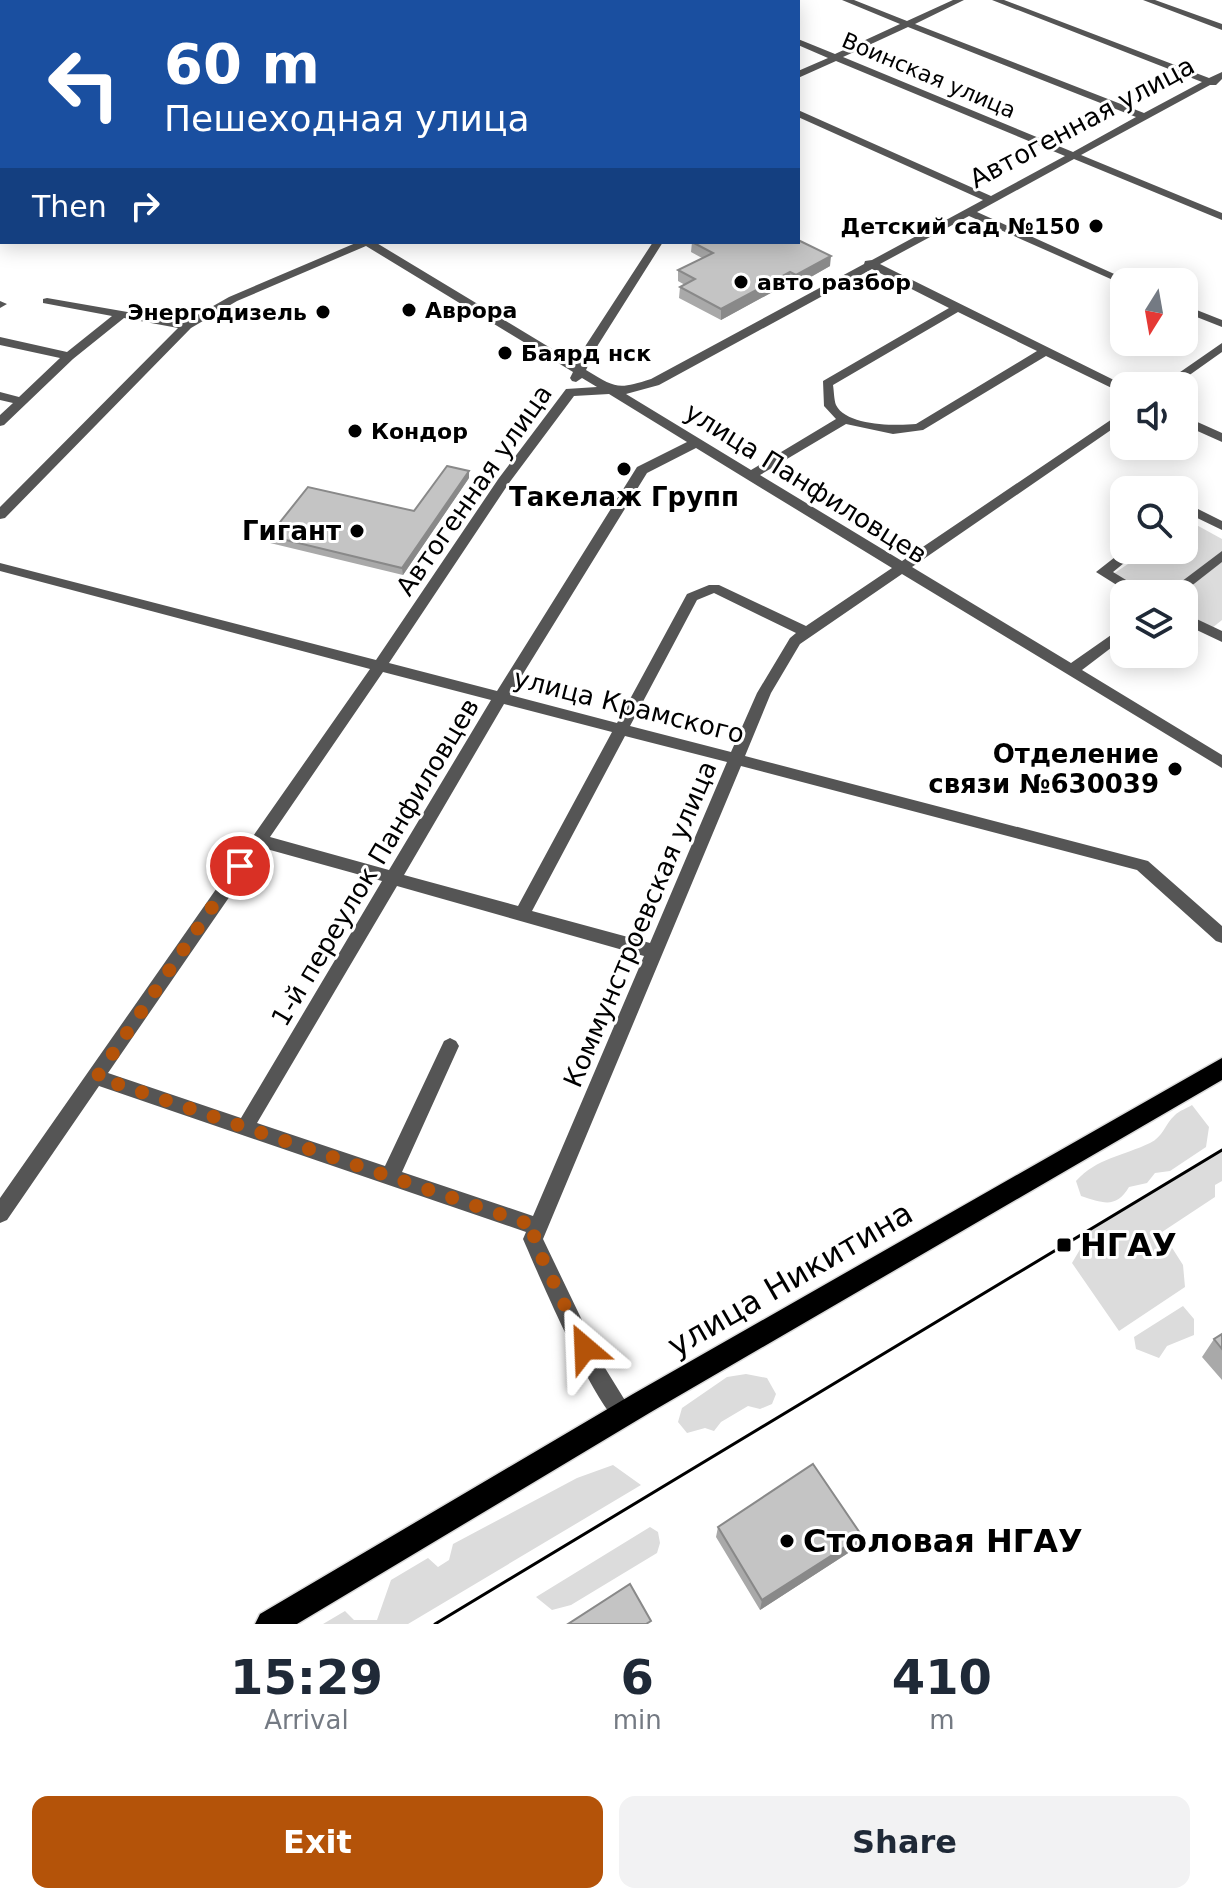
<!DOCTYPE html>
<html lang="en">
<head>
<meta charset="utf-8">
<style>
	body { margin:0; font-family:"DejaVu Sans",sans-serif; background:#f2f2f3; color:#1f2937; height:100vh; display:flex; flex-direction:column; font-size:30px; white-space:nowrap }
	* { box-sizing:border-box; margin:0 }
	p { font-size:26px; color:#747a83 }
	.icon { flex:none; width:44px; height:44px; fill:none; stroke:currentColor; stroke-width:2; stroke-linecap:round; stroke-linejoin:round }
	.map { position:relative; height:1624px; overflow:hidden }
	.details { display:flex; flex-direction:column; background:#fff; flex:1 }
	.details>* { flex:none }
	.guide { position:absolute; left:0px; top:0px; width:800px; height:244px; box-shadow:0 4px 20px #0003; background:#1a4fa0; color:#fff; overflow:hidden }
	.needle { width:52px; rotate:191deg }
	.tools { position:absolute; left:1110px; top:268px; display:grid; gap:16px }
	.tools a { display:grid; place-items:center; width:88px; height:88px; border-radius:16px; background:#fff; box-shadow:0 4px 20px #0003; font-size:40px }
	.pin { position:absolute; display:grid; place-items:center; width:68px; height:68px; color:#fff; margin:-34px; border:4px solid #fff; border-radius:50%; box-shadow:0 2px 8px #0007 }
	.me { position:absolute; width:88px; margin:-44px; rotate:334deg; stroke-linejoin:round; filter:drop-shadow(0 0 6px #0008) }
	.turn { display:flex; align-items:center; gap:28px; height:168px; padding:0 32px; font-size:36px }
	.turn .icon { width:104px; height:104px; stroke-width:2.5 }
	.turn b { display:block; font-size:56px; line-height:68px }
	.then { display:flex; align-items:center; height:76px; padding:0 32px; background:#0003; gap:16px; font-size:30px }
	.eta { display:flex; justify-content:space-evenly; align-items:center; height:136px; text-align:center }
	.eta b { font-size:48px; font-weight:800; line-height:56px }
	.cta { display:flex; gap:16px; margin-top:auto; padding:16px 32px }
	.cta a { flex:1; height:92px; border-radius:16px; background:#b45309; color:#fff; font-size:32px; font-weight:800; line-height:92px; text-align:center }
	.cta a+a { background:#f2f2f3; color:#1f2937 }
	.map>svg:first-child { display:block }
	.green { fill:#dcdcdc }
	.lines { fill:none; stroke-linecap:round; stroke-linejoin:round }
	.major-casing { stroke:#dbdbdb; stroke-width:3 }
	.minor { fill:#555; fill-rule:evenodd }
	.major { fill:#000; fill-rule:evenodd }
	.tram { stroke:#000; stroke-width:3 }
	.wall { fill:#a9a9a9 }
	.shaded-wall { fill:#898989 }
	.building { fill:#c4c4c4; stroke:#898989; stroke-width:2 }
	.route { stroke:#b45309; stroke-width:14; stroke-dasharray:0 25.2 }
	.poi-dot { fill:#000; stroke:#fff; stroke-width:3 }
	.labels { text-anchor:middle; stroke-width:6; stroke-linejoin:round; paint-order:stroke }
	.far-street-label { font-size:22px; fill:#000; stroke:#fff }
	.far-poi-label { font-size:22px; font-weight:bold; fill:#000; stroke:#fff; text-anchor:start }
	.street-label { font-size:26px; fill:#000; stroke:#fff }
	.poi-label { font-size:26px; font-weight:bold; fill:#000; stroke:#fff; text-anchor:end }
	.near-poi-label { font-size:32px; font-weight:bold; fill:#000; stroke:#fff; text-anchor:start }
	.near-street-label { font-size:32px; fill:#000; stroke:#fff }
</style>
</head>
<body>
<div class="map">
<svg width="1222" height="1624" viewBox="0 0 1222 1624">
	<rect width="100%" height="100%" fill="#fff"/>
	<path class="green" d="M1191 522 1222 539V620L1212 628 1184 612V594H1150L1113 574 1149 550H1184V527Z
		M1192 1105 1209 1127 1206 1147 1170 1171 1155 1173 1147 1183 1129 1187C1116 1209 1103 1203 1081 1196L1076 1181C1097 1158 1123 1156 1150 1143 1163 1137 1165 1124 1175 1115 1179 1111 1187 1108 1192 1105Z
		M1222 1150V1181L1215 1185V1197L1162 1232 1183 1265 1185 1287 1119 1331 1072 1263 1092 1229Z
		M1183 1306 1194 1319V1335L1167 1346 1159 1358 1136 1349 1134 1337Z
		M746 1374 767 1378 776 1394 772 1404 760 1409 748 1406 721 1422 714 1431 705 1428 687 1433 678 1422 682 1408 727 1377Z
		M613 1465 641 1485 408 1624H323L345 1611 354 1620H377L391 1580 428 1558 438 1567 449 1560 453 1544 577 1478Z
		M650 1527 658 1532 660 1543 657 1553 571 1605 552 1610 536 1597Z"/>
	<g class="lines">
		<defs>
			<path id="major" d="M1222 1058V1080L651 1412 297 1624H255L260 1614 633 1394Z"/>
		</defs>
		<use href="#major" class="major-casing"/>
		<path class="minor" d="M390 0H402L403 2H391Z
			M690 0H702L703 2H691Z
			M842 0H854L907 21 953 0H964L915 24 1144 113 1202 82 992 0H1004L1209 78 1222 72V79L1216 85H1210L1081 155 1222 213V220L1074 159 977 212 1132 282 1122 284 969 216 880 264 1126 386 1124 394 1046 356 923 430 893 434 846 424 760 475 902 561 1124 411V421L912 567 1071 663 1124 626V638L1082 670 1222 755V768L902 574 800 644 771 693 745 756 1148 861 1222 926V943L1216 941 1137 870 741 766 543 1239 605 1368 634 1415 631 1422 623 1426C598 1415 537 1271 523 1239L526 1232 99 1086 7 1220 0 1223V1198L370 669 0 571V563L376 660 499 478 566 389 597 387 582 378 576 382 572 381 570 378 573 372 366 246 237 301 191 328 5 518 0 519V507L178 328 124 318 73 359 4 425 0 426V415L13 403 0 400V392L19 397 60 358 0 345V337L67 352 112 316 43 303V299L47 298 185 322 229 297 358 242H375L577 364 586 345 653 242H663L598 345 586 370C616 388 617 390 651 379L864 264 865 261 872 260 983 200 798 117V110L991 196 1065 156 836 61 798 78V71L828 58 798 45V39L835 54 900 24ZM908 27 1136 117 1073 152 843 57ZM872 269 949 308 823 381 824 406 836 419 751 470 626 394 659 385ZM958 312 1037 351 916 424C896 426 846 426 836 405 834 400 834 391 833 385ZM609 394 687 442 637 467 497 691 389 663 509 483 574 396ZM696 448 892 568 806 626 719 585H709L687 594 617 723 510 695 647 473ZM714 593 796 633 790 638 757 693 731 752 630 726 697 600ZM383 672 491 700 389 870 270 837ZM504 704 612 732 518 906 404 875ZM625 736 727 762 650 943 532 911ZM263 848 382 881 241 1118 108 1073ZM397 886 644 956 533 1216 402 1172 459 1046 456 1041 450 1038 444 1041 385 1166 257 1123Z
			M1143 0H1155L1222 24V30Z
			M0 301 7 304 0 308Z
			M1184 305 1222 320V327L1184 312Z
			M1222 343V352L1174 386H1160Z
			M1184 416 1222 433V442L1184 425Z
			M1190 505 1222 521V530L1191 515 1184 517V507Z
			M1124 550H1140L1113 572 1149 594H1131L1096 572Z
			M1222 551V562L1181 594H1165Z
			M1184 613 1222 631V642L1184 624Z"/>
		<use href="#major" class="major"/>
		<path class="tram" d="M435 1624 1222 1150"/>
	</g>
	<path class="wall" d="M692 242 830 266 795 286 789 283 721 320 679 298 680 287 685 285 678 281V270L702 258 691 252Z
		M469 478 403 575 270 543 269 536 414 511Z
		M1222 1334V1380L1202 1357 1214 1339Z
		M718 1527 862 1536 859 1546 760 1610 716 1537Z"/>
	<path class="shaded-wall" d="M831 256 830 266 795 286 796 275Z
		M790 272 789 283 721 320V309Z
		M469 471V478L403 575 402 568Z
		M862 1536 859 1546 760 1610 762 1600Z"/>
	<path class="building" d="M798 240 831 256 796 275 790 272 721 309 680 287 695 279 678 270 713 253 692 242H798Z
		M447 466 469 471 402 568 269 536 308 487 414 511Z
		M1222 1334V1349L1214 1339Z
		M813 1464 862 1536 762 1600 718 1527Z
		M630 1584 651 1621 646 1624H568Z"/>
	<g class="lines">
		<path class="route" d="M240 866 97 1077 538 1227 533 1239 585 1348"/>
	</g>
	<g class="poi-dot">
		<circle cx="1096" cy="226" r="8"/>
		<circle cx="741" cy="282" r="8"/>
		<circle cx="409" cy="310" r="8"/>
		<circle cx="323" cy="312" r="8"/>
		<circle cx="505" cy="353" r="8"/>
		<circle cx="355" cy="431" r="8"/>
		<circle cx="624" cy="469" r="8"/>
		<circle cx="357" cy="531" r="8"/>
		<circle cx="1175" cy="769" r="8"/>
		<rect x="1056" y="1237" width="16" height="16" rx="4"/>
		<circle cx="787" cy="1541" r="8"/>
	</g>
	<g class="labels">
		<g class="far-street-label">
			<text transform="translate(929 75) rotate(23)" y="8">Воинская улица</text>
		</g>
		<g class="far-poi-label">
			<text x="1080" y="234" text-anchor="end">Детский сад №150</text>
			<text x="757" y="290">авто разбор</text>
			<text x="425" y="318">Аврора</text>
			<text x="307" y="320" text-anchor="end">Энергодизель</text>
			<text x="521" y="361">Баярд нск</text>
			<text x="371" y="439">Кондор</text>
		</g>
		<g class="street-label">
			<text transform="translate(1082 122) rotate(-28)" y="9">Автогенная улица</text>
			<text transform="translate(806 483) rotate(32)" y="9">улица Панфиловцев</text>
			<text transform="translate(474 490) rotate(-55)" y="9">Автогенная улица</text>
			<text transform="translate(629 706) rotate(14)" y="9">улица Крамского</text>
			<text transform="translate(375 862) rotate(-59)" y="9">1-й переулок Панфиловцев</text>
			<text transform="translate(640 924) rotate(-67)" y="9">Коммунстроевская улица</text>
		</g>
		<g class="poi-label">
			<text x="624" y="506" text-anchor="middle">Такелаж Групп</text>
			<text x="341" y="540">Гигант</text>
			<text x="1159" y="763">Отделение<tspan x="1159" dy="30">связи №630039</tspan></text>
		</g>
		<g class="near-poi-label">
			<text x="1080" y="1256">НГАУ</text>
			<text x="803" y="1552">Столовая НГАУ</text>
		</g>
		<g class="near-street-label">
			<text transform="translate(790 1279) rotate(-30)" y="11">улица Никитина</text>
		</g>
	</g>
</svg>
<div class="tools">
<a><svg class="needle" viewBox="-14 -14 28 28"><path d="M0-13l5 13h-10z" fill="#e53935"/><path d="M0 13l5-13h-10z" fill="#747a83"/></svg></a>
<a><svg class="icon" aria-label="sound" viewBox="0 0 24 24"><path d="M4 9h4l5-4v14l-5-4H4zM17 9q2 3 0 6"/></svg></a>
<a><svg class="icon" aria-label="search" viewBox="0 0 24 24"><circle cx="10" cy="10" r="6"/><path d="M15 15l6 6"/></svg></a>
<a><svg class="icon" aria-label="layers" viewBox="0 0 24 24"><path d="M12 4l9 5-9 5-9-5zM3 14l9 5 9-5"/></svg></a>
</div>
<div class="pin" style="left:240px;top:866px;background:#d93025"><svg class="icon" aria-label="arrive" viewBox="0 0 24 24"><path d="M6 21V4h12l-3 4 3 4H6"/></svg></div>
<svg class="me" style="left:585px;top:1348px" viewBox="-20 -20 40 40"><path d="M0-17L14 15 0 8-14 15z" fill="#b45309" stroke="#fff" stroke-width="4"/></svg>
<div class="guide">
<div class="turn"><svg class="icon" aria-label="left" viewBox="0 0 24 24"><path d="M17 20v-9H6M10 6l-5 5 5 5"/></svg><div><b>60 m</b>Пешеходная улица</div></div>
<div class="then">Then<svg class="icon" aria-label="right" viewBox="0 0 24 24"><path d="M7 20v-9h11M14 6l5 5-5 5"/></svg></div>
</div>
</div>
<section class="details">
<div class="eta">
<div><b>15:29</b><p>Arrival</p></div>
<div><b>6</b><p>min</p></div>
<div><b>410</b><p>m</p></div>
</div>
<div class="cta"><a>Exit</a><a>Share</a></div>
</section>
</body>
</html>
